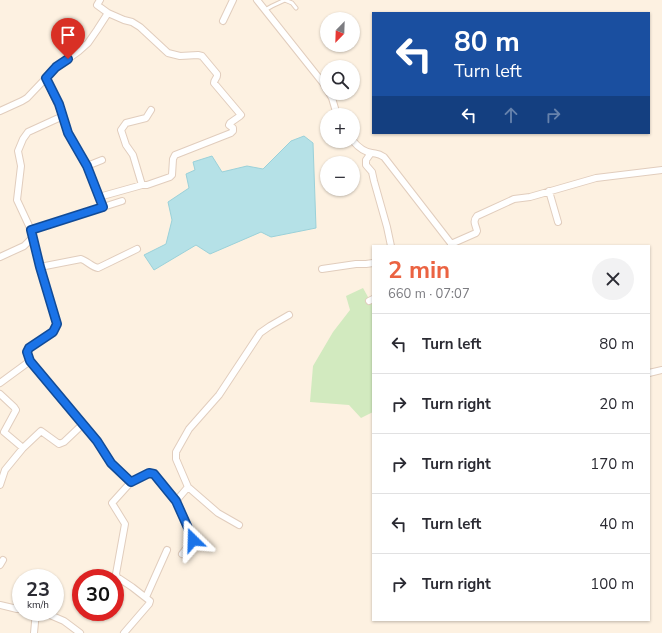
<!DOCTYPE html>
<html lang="en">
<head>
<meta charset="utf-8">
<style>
	body { margin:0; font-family:"Nunito Sans",sans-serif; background:#f2f2f3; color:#2b2b33; height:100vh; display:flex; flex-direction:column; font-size:15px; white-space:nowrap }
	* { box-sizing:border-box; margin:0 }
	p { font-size:13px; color:#7c7c81 }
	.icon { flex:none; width:22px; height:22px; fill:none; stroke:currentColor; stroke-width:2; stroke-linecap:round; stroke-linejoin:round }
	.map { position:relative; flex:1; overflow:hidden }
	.sheet { position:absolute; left:372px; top:245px; width:278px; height:376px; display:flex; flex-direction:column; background:#fff; border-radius:0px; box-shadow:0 1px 3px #0004 }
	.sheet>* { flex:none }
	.hud { position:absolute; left:372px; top:12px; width:278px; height:122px; border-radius:0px; box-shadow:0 1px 3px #0004; background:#1a4fa0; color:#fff; overflow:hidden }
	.needle { width:26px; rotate:203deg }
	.controls { position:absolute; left:320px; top:12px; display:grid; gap:8px }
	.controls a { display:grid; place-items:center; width:40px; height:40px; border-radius:50%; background:#fff; box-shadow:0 1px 3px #0004; font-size:20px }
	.speed { position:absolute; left:12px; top:569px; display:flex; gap:8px; font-size:20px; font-weight:700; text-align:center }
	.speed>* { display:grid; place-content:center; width:52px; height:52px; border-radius:50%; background:#fff; box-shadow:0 1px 3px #0004; line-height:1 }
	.speed small { font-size:10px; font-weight:400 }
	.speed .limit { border:6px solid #d22; background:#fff; color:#111 }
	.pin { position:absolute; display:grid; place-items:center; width:34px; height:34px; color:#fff; margin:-41px -17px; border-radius:50% 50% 50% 0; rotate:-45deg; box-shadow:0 0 4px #0007 }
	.pin .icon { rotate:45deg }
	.me { position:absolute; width:44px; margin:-22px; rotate:338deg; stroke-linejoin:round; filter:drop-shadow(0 0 3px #0008) }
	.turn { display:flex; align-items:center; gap:14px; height:84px; padding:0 16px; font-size:18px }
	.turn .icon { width:52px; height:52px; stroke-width:2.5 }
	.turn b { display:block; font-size:28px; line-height:34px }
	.lanes { display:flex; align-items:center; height:38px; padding:0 16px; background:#0003; justify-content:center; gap:20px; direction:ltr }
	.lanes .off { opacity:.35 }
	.round { display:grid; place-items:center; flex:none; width:42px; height:42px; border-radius:21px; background:#f2f2f3 }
	.overview { display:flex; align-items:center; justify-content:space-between; height:68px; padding:0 16px }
	h1 { font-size:24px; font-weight:700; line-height:30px; color:#eb6342 }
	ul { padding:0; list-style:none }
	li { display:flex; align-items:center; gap:12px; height:60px; padding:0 16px; border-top:1px solid #e1e1e2 }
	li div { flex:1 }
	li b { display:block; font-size:15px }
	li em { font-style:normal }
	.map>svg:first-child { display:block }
	.green { fill:#d2eabf }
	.water { fill:#b5e1e7; stroke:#9bd1d9 }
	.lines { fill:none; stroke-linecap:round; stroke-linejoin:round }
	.service-casing { stroke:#e1cdbd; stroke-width:5 }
	.minor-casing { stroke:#e1cdbd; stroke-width:8 }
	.service { stroke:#fff; stroke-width:3 }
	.minor { stroke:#fff; stroke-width:6 }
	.route-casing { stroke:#114b97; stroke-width:10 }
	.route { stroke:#1a73e8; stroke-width:7 }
</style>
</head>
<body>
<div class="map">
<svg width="662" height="633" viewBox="0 0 662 633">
	<rect width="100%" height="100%" fill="#fdf1e1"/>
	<path class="green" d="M363 288 373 306V412L361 418 349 405 310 402 313 366 333 332 350 310 346 296Z"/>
	<path class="water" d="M304 136 313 143 316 228 271 237 261 232 210 254 196 245 154 270 144 255 166 244 172 220 168 202 189 188 186 174 195 170 193 162 212 156 222 172 247 166 263 169 291 141Z"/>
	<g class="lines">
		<defs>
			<path id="service" d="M265 10 272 6 285 0 292 3 296 8"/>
			<path id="minor" d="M100 0 97 5 108 13 97 30 88 43 79 51 57 67 46 78 63 116 28 132 23 139 18 151 21 166 17 200 31 230 40 267 57 323 53 332 29 348 27 352 30 361 97 441 111 463 131 482 112 503 125 524 116 574 117 577 132 587 150 601 149 604 124 633
				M257 0 323 83 327 90
				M223 21 233 0
				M329 93 332 98 337 115
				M0 111 22 101 27 98 46 78
				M63 116 68 133 87 166 102 160
				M353 141C358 147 364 152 372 153 378 154 378 153 384 157L453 246
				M371 153 366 160V165L372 172 374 181 387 227 391 246
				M87 166 103 207
				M142 185 133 155 126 145 121 130 126 123 146 118 151 110
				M549 191 558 222
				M99 197 142 185H147L170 177 172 175 173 159 175 155 231 133 233 131V128L229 125 230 123 240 116 241 115 214 83C214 79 218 78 217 74L202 56 198 55 180 56 168 53 140 27 132 22 124 20 108 13
				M31 230 122 201
				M451 244 476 233 477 231C476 225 472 222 477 216L514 199 530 197 596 178 662 170
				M0 257 24 246 33 237
				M40 267 81 259C87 261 92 267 98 268L137 249
				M322 269 356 264H366L373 263
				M369 301 373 299
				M649 373 662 370
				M0 383 30 361
				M0 394 14 407 16 410 4 432 23 448
				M131 482 149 473 153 474 176 501 188 487 176 459V452L189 429 219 395 260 333 270 326 289 315
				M0 485 5 470 23 448 41 431 59 444 64 442 83 424
				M188 487 218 513 239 525
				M176 501 193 539 192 541 182 554
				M0 565 3 560
				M146 597 167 550
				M0 605 17 609H21
				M43 612 64 621 80 633
				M34 633 36 612"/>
		</defs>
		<use href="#service" class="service-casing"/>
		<use href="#minor" class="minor-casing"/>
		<use href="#service" class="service"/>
		<use href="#minor" class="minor"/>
	</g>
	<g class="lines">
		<defs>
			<path id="route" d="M68 59 56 67 46 78 59 104 68 133 87 166 103 207 31 230 40 267 57 324 53 332 29 348 27 352 30 361 97 441 111 463 131 482 149 473 154 474 176 501 193 539V540"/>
		</defs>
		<use href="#route" class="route-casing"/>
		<use href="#route" class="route"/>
	</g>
</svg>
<div class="controls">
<a><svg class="needle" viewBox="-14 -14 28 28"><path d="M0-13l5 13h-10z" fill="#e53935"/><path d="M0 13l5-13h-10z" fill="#7c7c81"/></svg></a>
<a><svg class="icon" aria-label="search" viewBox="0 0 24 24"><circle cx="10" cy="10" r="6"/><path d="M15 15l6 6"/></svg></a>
<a>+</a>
<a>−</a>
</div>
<div class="speed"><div>23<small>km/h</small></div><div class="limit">30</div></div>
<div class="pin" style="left:68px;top:59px;background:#d93025"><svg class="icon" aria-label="arrive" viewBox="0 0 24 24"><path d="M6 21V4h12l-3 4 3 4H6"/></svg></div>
<svg class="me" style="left:193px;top:540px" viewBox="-20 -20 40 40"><path d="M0-17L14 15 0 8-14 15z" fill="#1a73e8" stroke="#fff" stroke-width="4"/></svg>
<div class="hud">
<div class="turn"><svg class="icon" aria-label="left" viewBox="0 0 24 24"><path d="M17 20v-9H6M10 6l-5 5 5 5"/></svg><div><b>80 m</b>Turn left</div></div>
<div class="lanes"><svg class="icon" aria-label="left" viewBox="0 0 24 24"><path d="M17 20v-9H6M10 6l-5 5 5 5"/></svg><svg class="icon off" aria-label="ahead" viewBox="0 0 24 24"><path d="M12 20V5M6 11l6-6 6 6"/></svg><svg class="icon off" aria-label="right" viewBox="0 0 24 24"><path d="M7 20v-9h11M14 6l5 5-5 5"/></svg></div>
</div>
<section class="sheet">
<div class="overview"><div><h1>2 min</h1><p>660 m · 07:07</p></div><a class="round"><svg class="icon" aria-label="close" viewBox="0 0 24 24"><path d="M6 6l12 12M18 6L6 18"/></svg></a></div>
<ul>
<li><svg class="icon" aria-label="left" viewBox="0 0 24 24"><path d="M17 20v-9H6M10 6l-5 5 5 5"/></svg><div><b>Turn left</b></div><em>80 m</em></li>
<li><svg class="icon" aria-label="right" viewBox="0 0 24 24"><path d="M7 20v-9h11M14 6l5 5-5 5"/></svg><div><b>Turn right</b></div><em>20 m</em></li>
<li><svg class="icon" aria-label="right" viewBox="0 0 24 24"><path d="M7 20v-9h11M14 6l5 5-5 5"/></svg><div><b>Turn right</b></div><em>170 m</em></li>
<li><svg class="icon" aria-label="left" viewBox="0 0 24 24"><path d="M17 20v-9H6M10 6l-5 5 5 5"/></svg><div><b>Turn left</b></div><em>40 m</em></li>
<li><svg class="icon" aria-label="right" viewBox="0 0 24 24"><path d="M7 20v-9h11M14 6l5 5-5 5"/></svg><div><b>Turn right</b></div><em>100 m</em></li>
</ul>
</section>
</div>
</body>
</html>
